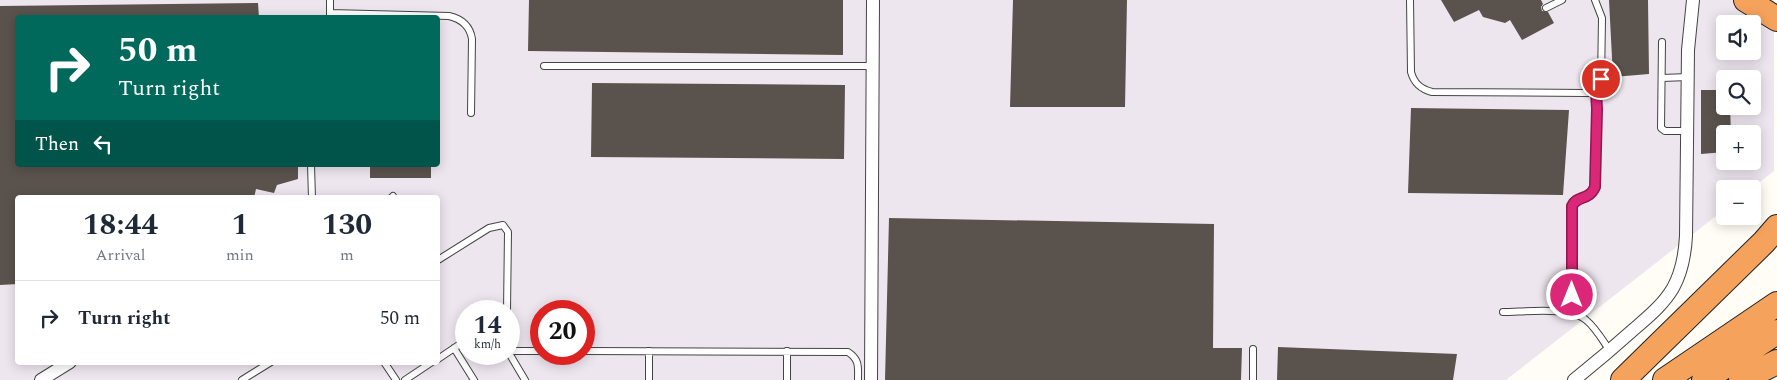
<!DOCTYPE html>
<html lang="en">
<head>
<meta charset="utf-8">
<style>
	body { margin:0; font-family:Spectral,serif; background:#f2f2f3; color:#1f2937; height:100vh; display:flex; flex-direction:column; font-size:19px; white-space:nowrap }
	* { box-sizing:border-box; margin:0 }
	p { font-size:16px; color:#747a83 }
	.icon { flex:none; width:28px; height:28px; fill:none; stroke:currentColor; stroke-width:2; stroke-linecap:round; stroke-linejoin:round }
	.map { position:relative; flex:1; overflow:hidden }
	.sheet { position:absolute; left:15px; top:195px; width:425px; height:170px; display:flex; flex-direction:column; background:#fff; border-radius:5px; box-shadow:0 2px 12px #0003 }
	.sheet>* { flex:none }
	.banner { position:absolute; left:15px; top:15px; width:425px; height:152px; border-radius:5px; box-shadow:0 2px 12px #0003; background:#00695c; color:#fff; overflow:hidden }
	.tools { position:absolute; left:1716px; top:15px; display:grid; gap:10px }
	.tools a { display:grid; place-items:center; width:45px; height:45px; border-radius:5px; background:#fff; box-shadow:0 2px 12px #0003; font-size:25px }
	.speed { position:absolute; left:455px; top:300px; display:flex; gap:10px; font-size:25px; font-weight:700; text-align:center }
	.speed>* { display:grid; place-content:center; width:65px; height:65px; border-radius:50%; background:#fff; box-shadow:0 2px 12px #0003; line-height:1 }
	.speed small { font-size:12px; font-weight:400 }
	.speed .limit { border:8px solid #d22; background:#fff; color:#111 }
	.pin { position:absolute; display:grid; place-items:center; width:42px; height:42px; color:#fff; margin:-21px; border:2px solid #fff; border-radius:50%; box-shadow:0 1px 5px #0007 }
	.me { position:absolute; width:55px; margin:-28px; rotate:0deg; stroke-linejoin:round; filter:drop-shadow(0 0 4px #0008) }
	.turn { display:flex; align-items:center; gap:18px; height:105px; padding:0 20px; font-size:22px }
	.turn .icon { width:65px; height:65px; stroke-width:2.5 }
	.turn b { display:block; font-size:35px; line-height:42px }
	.then { display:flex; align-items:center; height:48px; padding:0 20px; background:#0003; gap:10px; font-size:19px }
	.eta { display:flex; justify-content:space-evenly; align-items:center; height:85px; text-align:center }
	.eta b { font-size:30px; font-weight:700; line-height:35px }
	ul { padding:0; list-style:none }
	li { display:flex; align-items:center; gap:15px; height:75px; padding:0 20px; border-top:1px solid #e0e1e3 }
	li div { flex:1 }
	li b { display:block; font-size:19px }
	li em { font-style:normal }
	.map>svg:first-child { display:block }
	.industrial { fill:#eee6ef; fill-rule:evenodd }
	.building { fill:#5a524d }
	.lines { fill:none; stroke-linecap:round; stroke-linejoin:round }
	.lane-casing { stroke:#444; stroke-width:8 }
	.street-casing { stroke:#444; stroke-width:14 }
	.highway-casing { stroke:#222; stroke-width:26 }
	.lane { stroke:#fff; stroke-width:6 }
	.street { stroke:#fff; stroke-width:12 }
	.highway { stroke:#f5a25d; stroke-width:24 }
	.route-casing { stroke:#8e194d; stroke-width:12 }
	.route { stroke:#db2777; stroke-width:9 }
</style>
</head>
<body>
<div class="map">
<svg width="1777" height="380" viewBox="0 0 1777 380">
	<rect width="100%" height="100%" fill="#fffdf5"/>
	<path class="industrial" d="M0 0H1774V171L1751 189H1725V209L1506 380H0ZM18 18H438V165H18ZM1725 24H1752V51H1725ZM1725 79H1752V106H1725ZM1725 134H1752V161H1725ZM18 198H438V362H18ZM466 311H509V354H466ZM541 311H584V354H541Z"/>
	<path class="building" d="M529 0H843V55L528 51Z
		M1013 0H1127L1125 107H1010Z
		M1441 0H1541L1543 4 1541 7 1542 11 1548 12 1554 23 1522 40 1510 20 1505 23 1483 17 1479 10 1454 22Z
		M1609 0H1648L1649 74 1613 77Z
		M258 3 259 18H18V165H298V179L277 185 274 193 256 189 254 198H18V284L0 285V6Z
		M592 83 845 85 844 159 591 157Z
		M1701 90H1725V106H1730L1731 134H1725V152L1701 154Z
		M1411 108 1569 110 1563 195 1408 193Z
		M370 165H431V178H370Z
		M889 218 1214 224 1213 348H1242L1241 380H885Z
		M1278 347 1457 354 1453 380H1277Z"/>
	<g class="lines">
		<defs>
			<path id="lane" d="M330 0V18
				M1410 0 1411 72C1414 83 1420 89 1432 92L1587 93 1596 91 1601 82 1602 18 1595 0
				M1546 8 1562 0
				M330 13 449 16C462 19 470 26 472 39L471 113
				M1662 42 1661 128 1665 131H1687
				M544 66H873
				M1662 78 1688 77
				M311 165 312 198
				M391 198 393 196
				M438 260 489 228 503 225 508 232 507 311
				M1503 312C1524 312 1571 306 1586 320 1596 328 1603 341 1610 351
				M1572 312V206C1578 195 1589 200 1595 187L1597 109 1596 91
				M454 348 474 380
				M509 351H541
				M584 351 848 352C860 360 858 367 858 380
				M509 353 525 380
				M438 359 466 340
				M384 362 396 380
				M242 380 271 362
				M405 380 432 362
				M649 380V351
				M787 380V351
				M1253 380V349"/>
			<path id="street" d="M41 380 70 362
				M871 380 873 0
				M1574 380C1594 364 1614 347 1633 330 1648 317 1663 305 1673 288 1682 272 1685 254 1686 236L1688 50 1693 0"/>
			<path id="highway" d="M1746 0 1777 19
				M1623 380 1764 242 1777 227
				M1665 380 1777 304
				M1704 380 1777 332
				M1741 380 1777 362"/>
		</defs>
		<use href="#lane" class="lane-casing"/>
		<use href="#street" class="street-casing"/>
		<use href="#highway" class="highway-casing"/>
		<use href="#lane" class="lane"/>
		<use href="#street" class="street"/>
		<use href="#highway" class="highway"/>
	</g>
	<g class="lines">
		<defs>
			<path id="route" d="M1572 295V206C1577 195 1589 201 1595 187L1597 109 1596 91 1600 86 1601 79"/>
		</defs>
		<use href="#route" class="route-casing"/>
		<use href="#route" class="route"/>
	</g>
</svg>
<div class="tools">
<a><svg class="icon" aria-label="sound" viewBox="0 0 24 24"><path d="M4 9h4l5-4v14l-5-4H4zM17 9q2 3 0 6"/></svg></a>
<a><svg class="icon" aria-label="search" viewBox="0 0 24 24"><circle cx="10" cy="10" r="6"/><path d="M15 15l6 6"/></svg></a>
<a>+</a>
<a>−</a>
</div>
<div class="speed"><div>14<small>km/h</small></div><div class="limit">20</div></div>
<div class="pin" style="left:1601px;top:79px;background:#d93025"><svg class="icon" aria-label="arrive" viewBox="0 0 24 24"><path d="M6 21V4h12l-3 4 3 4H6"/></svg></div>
<svg class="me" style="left:1572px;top:295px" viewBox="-20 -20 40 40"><circle r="17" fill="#db2777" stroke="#fff" stroke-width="3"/><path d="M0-11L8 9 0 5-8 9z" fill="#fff"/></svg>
<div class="banner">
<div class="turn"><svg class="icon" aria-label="right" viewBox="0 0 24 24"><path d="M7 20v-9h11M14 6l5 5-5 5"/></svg><div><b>50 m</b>Turn right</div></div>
<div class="then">Then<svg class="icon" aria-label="left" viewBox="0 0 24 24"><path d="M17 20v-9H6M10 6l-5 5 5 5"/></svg></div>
</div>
<section class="sheet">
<div class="eta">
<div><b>18:44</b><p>Arrival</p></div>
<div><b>1</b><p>min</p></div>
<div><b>130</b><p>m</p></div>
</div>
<ul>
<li><svg class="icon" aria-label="right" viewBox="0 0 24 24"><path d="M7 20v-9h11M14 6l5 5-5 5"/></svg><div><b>Turn right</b></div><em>50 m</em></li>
</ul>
</section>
</div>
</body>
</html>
